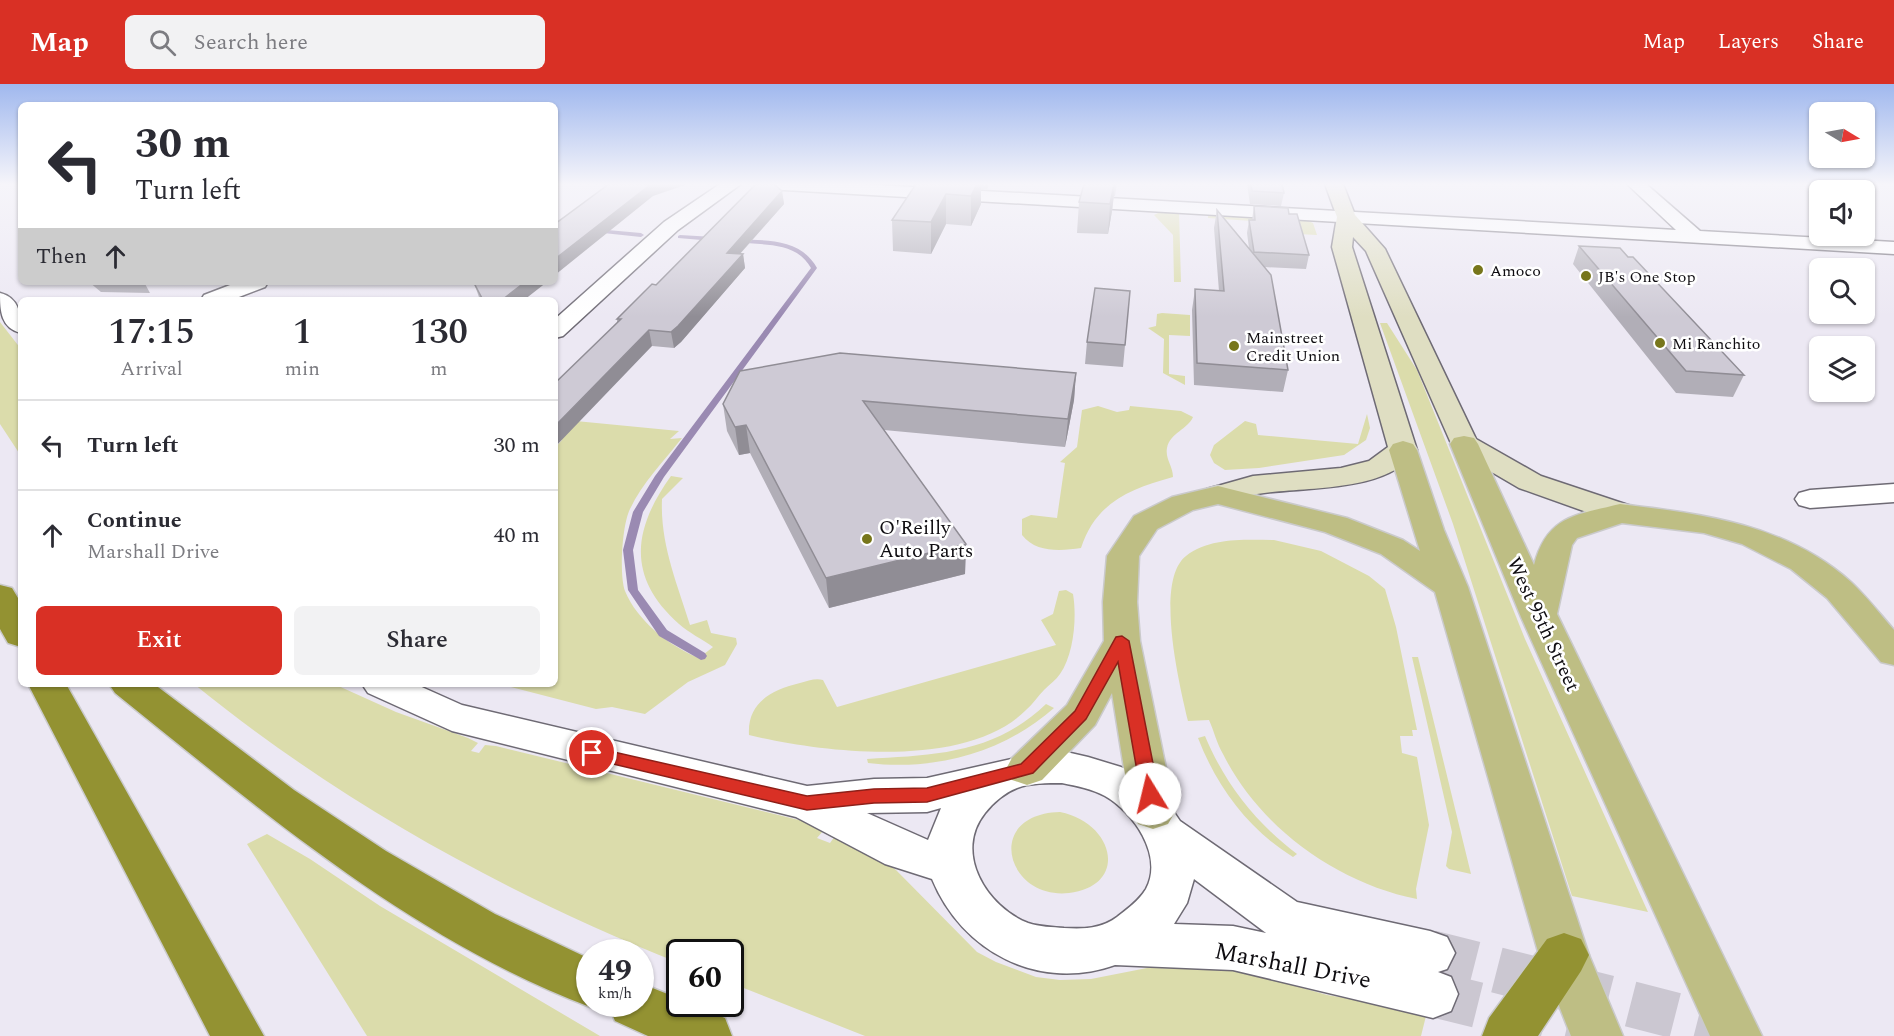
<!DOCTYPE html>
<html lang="en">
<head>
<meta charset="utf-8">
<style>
	body { margin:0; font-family:Spectral,serif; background:#f2f2f3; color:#2b2b33; height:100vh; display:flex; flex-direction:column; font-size:22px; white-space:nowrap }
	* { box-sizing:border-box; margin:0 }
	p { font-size:20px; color:#7c7c81 }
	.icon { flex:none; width:33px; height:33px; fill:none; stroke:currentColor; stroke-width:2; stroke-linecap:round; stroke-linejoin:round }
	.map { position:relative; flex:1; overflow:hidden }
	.panel { position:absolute; left:18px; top:213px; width:540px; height:390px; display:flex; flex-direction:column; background:#fff; border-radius:9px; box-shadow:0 2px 4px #0004 }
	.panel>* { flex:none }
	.guide { position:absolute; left:18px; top:18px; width:540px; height:183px; border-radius:9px; box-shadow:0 2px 4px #0004; background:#fff; color:#2b2b33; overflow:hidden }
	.needle { width:39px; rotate:100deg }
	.buttons { position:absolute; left:1809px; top:18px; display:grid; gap:12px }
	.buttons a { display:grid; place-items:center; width:66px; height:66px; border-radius:9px; background:#fff; box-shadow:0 2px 4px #0004; font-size:30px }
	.speed { position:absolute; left:576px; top:855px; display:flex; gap:12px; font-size:30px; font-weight:700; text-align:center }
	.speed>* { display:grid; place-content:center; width:78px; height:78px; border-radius:50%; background:#fff; box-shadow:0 2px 4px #0004; line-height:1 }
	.speed small { font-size:15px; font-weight:400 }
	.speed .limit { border:3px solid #111; border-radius:9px; background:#fff; color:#111 }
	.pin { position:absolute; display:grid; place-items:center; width:51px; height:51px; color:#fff; margin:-26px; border:3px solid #fff; border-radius:50%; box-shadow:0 2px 6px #0007 }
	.me { position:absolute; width:66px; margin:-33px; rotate:351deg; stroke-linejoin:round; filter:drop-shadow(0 0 4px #0008) }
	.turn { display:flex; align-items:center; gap:21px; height:126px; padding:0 18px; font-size:27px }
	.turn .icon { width:78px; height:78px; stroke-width:2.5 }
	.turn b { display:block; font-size:42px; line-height:51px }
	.then { display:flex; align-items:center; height:57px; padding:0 18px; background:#0003; gap:12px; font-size:22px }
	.eta { display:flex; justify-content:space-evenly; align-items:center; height:102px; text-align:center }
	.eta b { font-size:36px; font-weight:600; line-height:42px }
	.primary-button { display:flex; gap:12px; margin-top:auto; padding:12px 18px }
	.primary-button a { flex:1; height:69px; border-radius:9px; background:#d93025; color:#fff; font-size:24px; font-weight:600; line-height:69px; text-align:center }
	.primary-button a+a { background:#f2f2f3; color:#2b2b33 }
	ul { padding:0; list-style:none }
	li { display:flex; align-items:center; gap:18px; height:90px; padding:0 18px; border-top:2px solid #e1e1e2 }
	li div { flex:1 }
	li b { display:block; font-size:22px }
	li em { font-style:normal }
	header { display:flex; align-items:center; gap:36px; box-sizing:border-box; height:84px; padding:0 30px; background:#d93025; color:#fff }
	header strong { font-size:28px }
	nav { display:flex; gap:33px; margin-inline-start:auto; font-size:21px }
	.search { width:420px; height:54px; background:#f2f2f3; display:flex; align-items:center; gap:15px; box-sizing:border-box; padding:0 21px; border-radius:9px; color:#7c7c81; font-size:22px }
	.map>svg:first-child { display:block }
	.green { fill:#dbdcab }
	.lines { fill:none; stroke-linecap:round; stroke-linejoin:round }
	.stream { fill:#9a8ab2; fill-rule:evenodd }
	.tertiary-tunnel { stroke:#cbc7d1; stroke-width:46; stroke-dasharray:46 23; stroke-linecap:butt }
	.minor-casing { stroke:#6e6a74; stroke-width:3 }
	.tertiary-casing { stroke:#6e6a74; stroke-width:3 }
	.secondary-casing { stroke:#6e6a74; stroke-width:3 }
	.primary-casing { stroke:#cacacb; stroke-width:3 }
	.motorway-casing { stroke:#cacacb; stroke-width:3 }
	.minor { fill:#fff; fill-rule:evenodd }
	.tertiary { fill:#fff; fill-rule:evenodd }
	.secondary { fill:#dfdec2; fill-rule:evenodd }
	.primary { fill:#bebe84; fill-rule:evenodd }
	.motorway { fill:#939232; fill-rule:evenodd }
	.wall { fill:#b1aeb7 }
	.shaded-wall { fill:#908d95 }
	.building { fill:#cecad5; stroke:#908d95; stroke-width:1.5 }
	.route { fill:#d93025; stroke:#8d1f18; stroke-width:1.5 }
	.poi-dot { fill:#77761b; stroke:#fff; stroke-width:2 }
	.labels { text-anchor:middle; stroke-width:5; stroke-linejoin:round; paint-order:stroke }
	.far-poi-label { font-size:16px; fill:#0f0d11; stroke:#fff; text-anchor:start }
	.poi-label { font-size:20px; fill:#0f0d11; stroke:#fff; text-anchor:start }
	.street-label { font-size:20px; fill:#0f0d11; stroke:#fff }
	.near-street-label { font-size:24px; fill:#0f0d11; stroke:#fff }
</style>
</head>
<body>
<header>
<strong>Map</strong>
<div class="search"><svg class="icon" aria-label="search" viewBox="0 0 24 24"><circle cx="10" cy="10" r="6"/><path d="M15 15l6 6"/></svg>Search here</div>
<nav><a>Map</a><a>Layers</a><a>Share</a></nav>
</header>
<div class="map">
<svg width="1894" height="952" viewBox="0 0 1894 952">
	<rect width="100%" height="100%" fill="#ece8f3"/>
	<path class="green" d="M1162 127H1179L1181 198H1174L1173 151 1154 131Z
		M1208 129 1306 136 1313 139 1317 151 1298 150 1252 137 1208 134Z
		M1162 229 1190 231V252L1169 251V290L1185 292V301L1163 289 1164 255 1148 244 1156 242 1157 230Z
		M0 238 21 265V372L0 340Z
		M1380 239H1387L1417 286 1525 555 1648 828 1572 812 1453 440Z
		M1098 322 1117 328 1129 326 1130 322 1181 327 1193 333C1188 345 1170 349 1167 364 1165 375 1173 382 1173 393 1130 405 1096 418 1081 464 1061 467 1036 469 1022 451V435L1031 431 1057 434 1065 379 1060 378 1077 363 1082 326Z
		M1367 330 1370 344 1366 356 1344 371 1259 384 1225 386 1214 379 1210 371 1214 361 1245 337 1256 340 1258 351 1358 360Z
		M555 335 679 347 670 355 682 354C664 377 642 399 630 425 622 441 619 491 625 507 637 537 671 563 699 574L713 563C702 555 689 549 679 540 626 493 633 445 671 392L683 394 662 415C660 460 677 499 690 541L707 536 711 549 736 554 737 560 725 581 688 598 645 630 612 623 596 625 499 600H555V364L562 356Z
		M1274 456 1321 467 1369 492 1385 505 1396 543 1417 646H1412L1413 652H1400L1402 669 1417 673 1429 741 1416 805 1417 815C1337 799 1260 744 1223 670 1217 660 1214 647 1209 636L1188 637C1180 603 1154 497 1186 472 1211 453 1245 456 1274 456Z
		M1066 506 1073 510C1077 533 1074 570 1060 590 1056 596 1050 600 1044 606 1038 612 1033 620 1026 626 967 686 823 669 749 651 747 619 771 606 800 599 808 597 815 594 823 596L837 623 1056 561 1041 536 1053 530 1059 507Z
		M1412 573H1418L1471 790 1449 785 1446 782 1452 748Z
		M194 600H334L396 628 468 654 478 659 471 667 479 669 485 661 496 662 803 737 823 747 817 754 830 759 835 752 863 762 896 786 977 868 996 878 1036 893 1060 896 1091 895 1147 884 1237 885 1327 911 1427 928 1421 952H865L731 899 730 868H680L679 879C506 810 339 718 194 600Z
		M1046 620 1054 624C1003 669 935 687 868 679L867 675C935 671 994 670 1046 620Z
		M1205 652C1225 700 1256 739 1297 770L1293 773C1248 745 1217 703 1198 654Z
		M1060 728C1115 739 1129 802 1069 809 1006 816 983 730 1060 728Z
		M267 750 310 775 380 822 600 952H367L247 760Z"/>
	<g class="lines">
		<path class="stream" d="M596 145 641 149 644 151 641 153 594 148V146Z
			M680 151 714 153 717 155 714 157 678 154V152Z
			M738 155C769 157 800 154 817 184L664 393 643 428 633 466 638 506 667 546 705 569 707 572 705 575 701 576 659 552 628 506 623 466 633 428 655 392 811 184C795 156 763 162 736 158L735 157Z"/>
		<path class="tertiary-tunnel" d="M1430 869 1756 952
			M1433 910 1603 952"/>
		<defs>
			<path id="minor" d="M720 100H741L678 146 563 252 555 254V235L664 138Z
				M758 100H859L1676 146 1627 100H1646L1700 147 1894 158V170L767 105Z
				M238 198H268L265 203 231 216H201L204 211Z
				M1894 400V418L1810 424 1799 421 1795 415 1799 409 1810 406Z"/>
			<path id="tertiary" d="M0 209C20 214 21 232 21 249 1 244 0 227 0 209Z
				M362 600H415L462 621 807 702 874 695 927 694 1038 669 1062 667 1088 673 1121 683 1145 695 1163 712 1180 737 1297 818 1430 847 1447 853 1455 869 1447 885 1438 888 1451 893 1458 910 1451 927 1433 934 1233 886 1115 881C1039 908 962 868 932 795L885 780 796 733 452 647 368 609ZM1062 699C1077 702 1092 705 1105 712 1133 728 1164 771 1146 805 1139 817 1127 825 1117 833 1101 845 1083 845 1064 844 1053 843 1039 843 1028 839 987 823 953 769 985 729 993 719 1004 709 1017 704 1031 699 1047 699 1062 699ZM941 724 928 756 867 729 927 728ZM1194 795 1266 849 1233 842 1174 840 1187 819Z"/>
			<path id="secondary" d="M1325 100H1343L1355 131 1385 165 1476 355 1541 392 1631 422 1636 429 1631 436 1620 438 1609 436 1519 404 1454 366 1366 167 1353 153 1352 163 1417 366C1387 410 1304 402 1257 410 1239 412 1225 422 1207 417L1203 411 1207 405 1253 392 1341 384 1369 377 1388 363 1332 163 1337 133Z"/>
			<path id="primary" d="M1464 352 1474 354 1478 360 1534 481C1547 432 1575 431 1620 420 1703 430 1786 440 1851 498 1866 512 1880 530 1894 546V581L1881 578 1827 514 1791 485 1742 460 1704 449 1622 439 1577 454 1572 461 1557 530 1762 952H1710L1521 533 1450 360 1454 354Z
				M1403 357 1413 360 1417 366 1444 446 1468 503 1589 871 1623 952H1571L1539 871 1435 508 1381 470 1325 448 1218 420 1193 426 1157 445 1139 472 1137 518 1140 557 1175 728 1168 740 1153 745 1138 740 1131 728 1112 609 1095 641 1042 696 1027 701 1012 696 1006 685 1012 674 1067 621 1104 557 1103 518 1107 472 1134 432 1172 413 1218 402 1347 434 1403 456 1420 467 1389 366 1393 360Z"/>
			<path id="motorway" d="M0 501 12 504 21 519V563L8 559 0 545Z
				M28 600H66L264 952H210Z
				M109 600H154L294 706 386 767 495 830 590 875V920H600L590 923C411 855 262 727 115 609Z
				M1564 849 1581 855 1589 871 1581 887 1538 952H1482L1489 934 1547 855Z
				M640 899 680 915V920H690L725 934 732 952H648L615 937 608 920H640Z"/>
		</defs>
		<use href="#minor" class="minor-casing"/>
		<use href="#tertiary" class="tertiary-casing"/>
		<use href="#secondary" class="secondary-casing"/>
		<use href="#primary" class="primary-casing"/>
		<use href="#motorway" class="motorway-casing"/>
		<use href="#minor" class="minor"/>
		<use href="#tertiary" class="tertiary"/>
		<use href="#secondary" class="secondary"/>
		<use href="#primary" class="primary"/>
		<use href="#motorway" class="motorway"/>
	</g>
	<path class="wall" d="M916 100H990L987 105H981V120L971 142 946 140 931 170 893 167 892 136Z
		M1084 100H1117L1115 112H1114L1112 127 1108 150 1077 149 1079 118Z
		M1247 100H1282L1284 109 1281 122 1250 120Z
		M782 107 784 120 740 170H743L745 184 681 258 674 264 652 262 617 239V235L656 201Z
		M1254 122 1289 130 1309 171 1306 185 1264 183 1288 286 1283 308 1194 301 1192 226 1195 205 1219 207 1214 144 1217 126 1249 164 1247 149 1249 136H1252Z
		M1579 162 1744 291 1733 313 1676 309 1573 180Z
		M89 198H144L150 209 101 208Z
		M474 199 524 216H480Z
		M1130 207 1123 283 1085 280 1087 258Z
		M1076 289 1074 316 1065 363 884 346 966 460 965 490 829 524 750 369 739 371 727 347 723 320Z"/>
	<path class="shaded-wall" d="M651 100H688L653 112 555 191V175Z
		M977 100H981V120L971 142V112Z
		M1115 100 1112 127 1108 150 1110 120Z
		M782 107 784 120 728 183 727 169Z
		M946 110V140L931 170V138Z
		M743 170 745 184 681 258 674 264 671 248Z
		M525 198H547L524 216H502Z
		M649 246 652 262 555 363V342Z
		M1076 289 1074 316 1065 363 1068 335Z
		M746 341 750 369 739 371 735 343Z
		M966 460 965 490 829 524 826 494Z"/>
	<path class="building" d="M609 100H651L555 175V140Z
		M756 100H774L782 107 727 169 743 170 678 242 671 248 649 246 555 342V299L621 235H617L652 200 656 201Z
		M916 100H977L971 112 946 110 931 138 892 136Z
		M1084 100H1114L1110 120 1079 118Z
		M1251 100H1282L1284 109 1252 107Z
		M1254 122 1288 124 1289 130H1297L1309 171 1254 168 1249 136H1255Z
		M1217 126 1271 191 1288 286 1197 279 1195 205 1224 207Z
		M1579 162 1620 164 1628 173H1633L1744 291 1686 287Z
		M476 198H525L502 216H483L474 199Z
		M1095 204 1130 207 1125 261 1087 258Z
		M840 269 1076 289 1068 335 863 317 966 460 826 494 746 341 735 343 723 320 740 287Z"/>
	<linearGradient id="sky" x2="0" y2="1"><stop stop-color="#a0b8ee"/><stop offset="0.43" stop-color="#f6f5fa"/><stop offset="1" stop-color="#f6f5fa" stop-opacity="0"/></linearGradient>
	<rect width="1894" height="233" fill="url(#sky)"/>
	<path class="route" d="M1122 552 1129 557 1159 710 1156 715H1144L1141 710 1118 578 1086 635 1033 689 927 718 874 719 807 726 592 675 586 673 584 669 586 665 592 663 807 712 874 705 927 704 1021 680 1075 627 1116 553Z"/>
	<g class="poi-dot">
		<circle cx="1478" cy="186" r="6"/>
		<circle cx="1586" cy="192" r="6"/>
		<circle cx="1660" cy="259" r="6"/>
		<circle cx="1234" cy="262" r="6"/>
		<circle cx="867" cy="455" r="6"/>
	</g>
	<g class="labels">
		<g class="far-poi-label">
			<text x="1490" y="192">Amoco</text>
			<text x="1598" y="198">JB's One Stop</text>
			<text x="1246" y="259">Mainstreet<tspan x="1246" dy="18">Credit Union</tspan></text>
			<text x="1672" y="265">Mi Ranchito</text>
		</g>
		<g class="poi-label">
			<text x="879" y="450">O'Reilly<tspan x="879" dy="23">Auto Parts</tspan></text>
		</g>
		<g class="street-label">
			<text transform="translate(1544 540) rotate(65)" y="7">West 95th Street</text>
		</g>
		<g class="near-street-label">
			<text transform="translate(1293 881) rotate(11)" y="8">Marshall Drive</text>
		</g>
	</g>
</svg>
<div class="buttons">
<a><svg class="needle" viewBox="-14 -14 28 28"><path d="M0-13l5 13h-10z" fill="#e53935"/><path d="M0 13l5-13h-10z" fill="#7c7c81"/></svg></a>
<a><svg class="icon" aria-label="sound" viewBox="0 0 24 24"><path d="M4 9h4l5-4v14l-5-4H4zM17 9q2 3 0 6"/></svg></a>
<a><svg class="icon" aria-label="search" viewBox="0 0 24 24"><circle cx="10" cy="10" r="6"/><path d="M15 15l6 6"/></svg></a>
<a><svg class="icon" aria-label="layers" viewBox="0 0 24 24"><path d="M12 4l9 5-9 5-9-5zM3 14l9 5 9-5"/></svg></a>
</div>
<div class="speed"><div>49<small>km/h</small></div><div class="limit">60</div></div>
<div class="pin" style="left:592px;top:669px;background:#d93025"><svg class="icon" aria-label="arrive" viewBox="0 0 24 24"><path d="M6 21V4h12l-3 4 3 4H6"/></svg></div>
<svg class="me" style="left:1150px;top:710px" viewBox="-20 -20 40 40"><circle r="19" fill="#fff"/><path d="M0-13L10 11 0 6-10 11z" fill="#d93025"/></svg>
<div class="guide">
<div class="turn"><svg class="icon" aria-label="left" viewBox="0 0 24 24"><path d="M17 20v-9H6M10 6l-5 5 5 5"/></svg><div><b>30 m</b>Turn left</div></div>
<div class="then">Then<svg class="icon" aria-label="ahead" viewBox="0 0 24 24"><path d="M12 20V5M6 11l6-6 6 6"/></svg></div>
</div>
<section class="panel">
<div class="eta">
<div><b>17:15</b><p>Arrival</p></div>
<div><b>1</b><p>min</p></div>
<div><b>130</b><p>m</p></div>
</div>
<ul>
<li><svg class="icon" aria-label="left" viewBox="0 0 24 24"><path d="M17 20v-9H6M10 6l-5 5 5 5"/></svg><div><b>Turn left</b></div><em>30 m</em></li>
<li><svg class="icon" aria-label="ahead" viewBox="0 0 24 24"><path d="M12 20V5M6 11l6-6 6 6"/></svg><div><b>Continue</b><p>Marshall Drive</p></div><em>40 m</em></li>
</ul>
<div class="primary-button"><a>Exit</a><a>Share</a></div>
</section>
</div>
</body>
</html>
